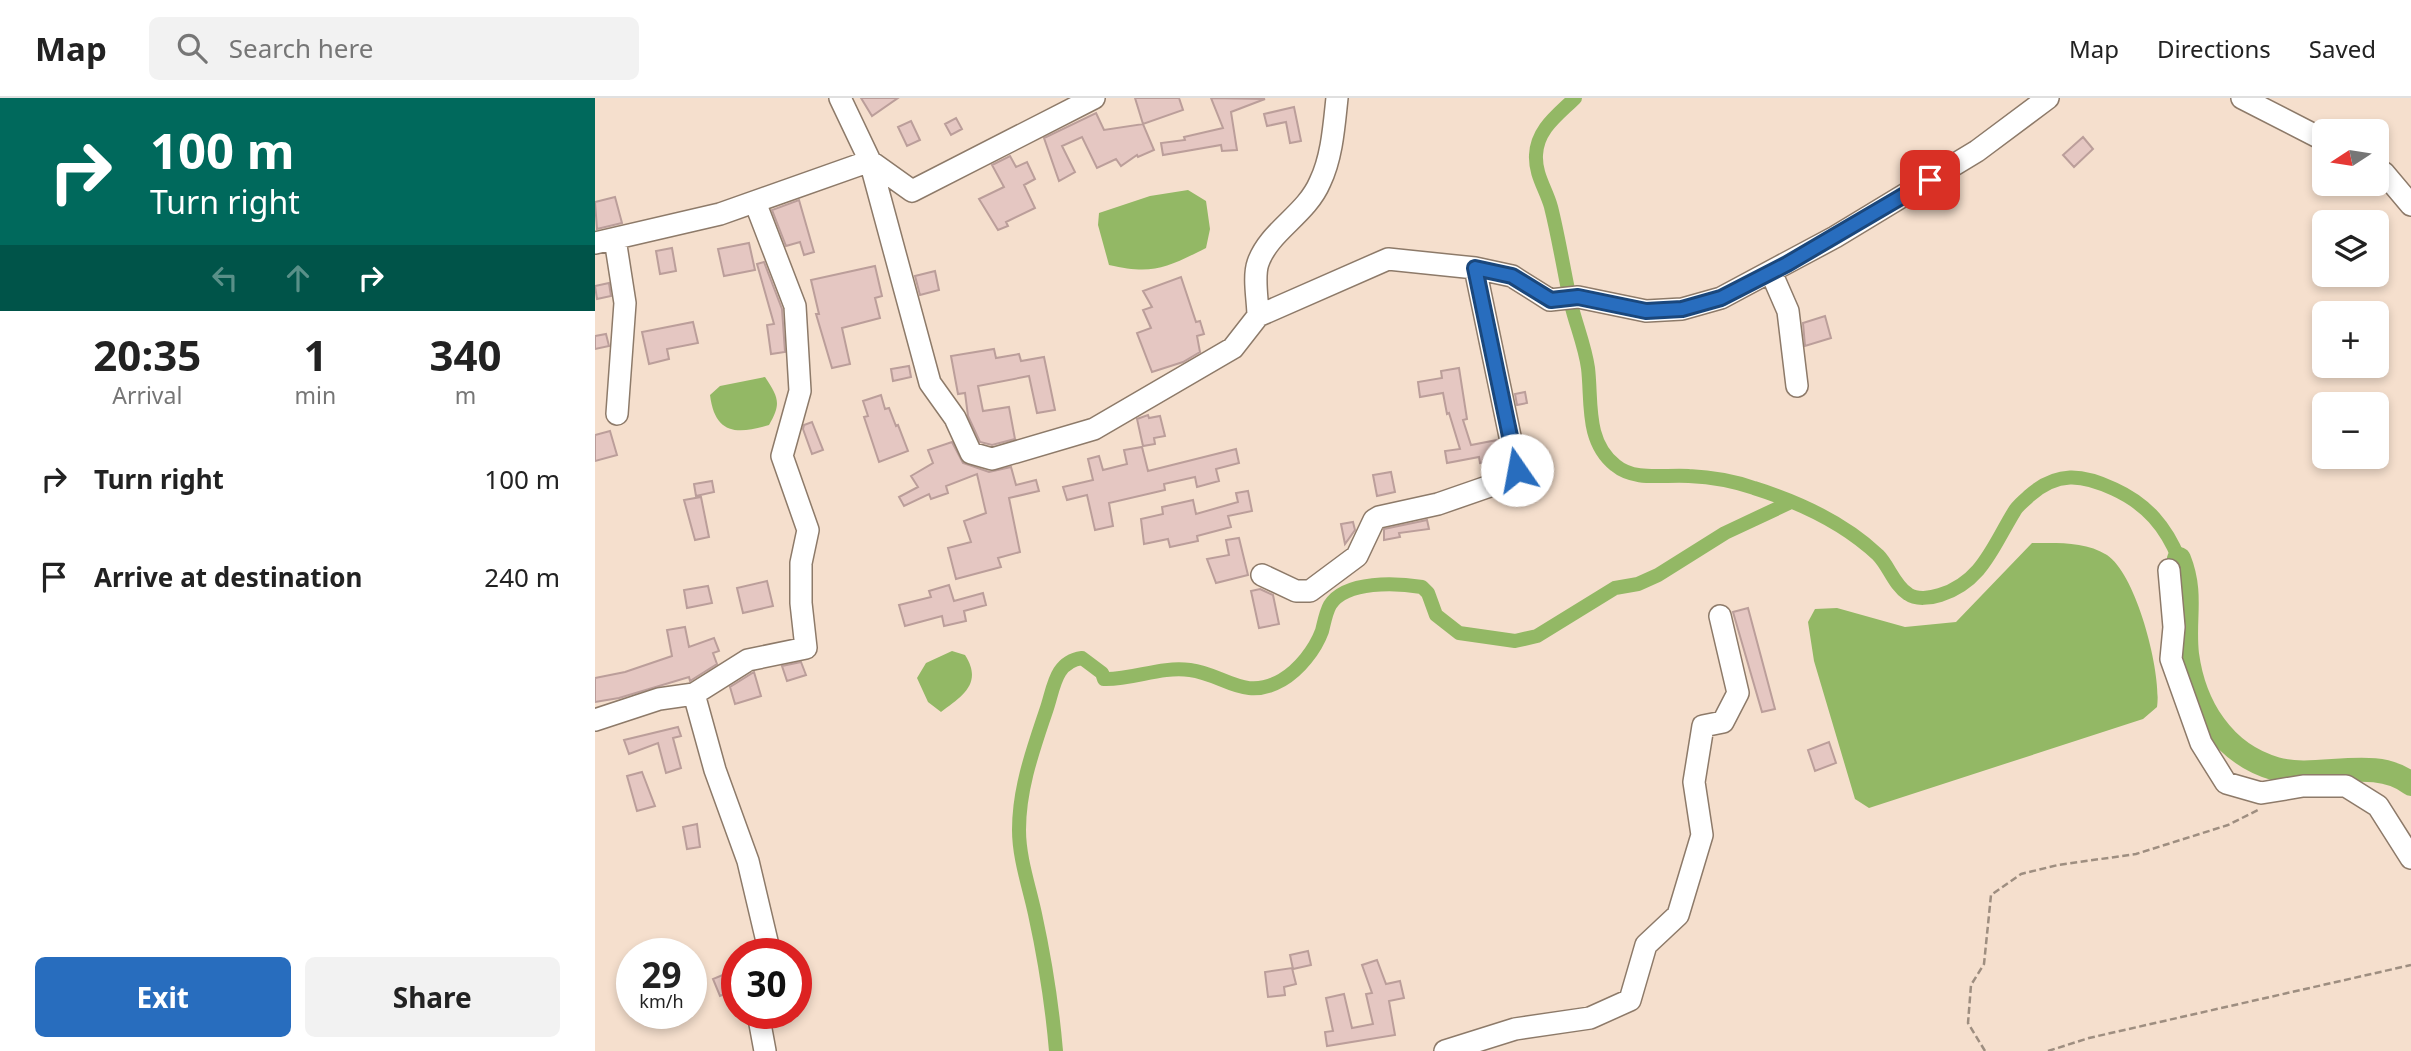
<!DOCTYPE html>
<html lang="en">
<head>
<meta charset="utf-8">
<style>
	body { margin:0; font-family:"Noto Sans",sans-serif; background:#f2f2f2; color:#222; height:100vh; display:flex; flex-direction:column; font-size:26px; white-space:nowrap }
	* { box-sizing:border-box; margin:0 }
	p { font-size:23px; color:#767676 }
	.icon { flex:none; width:38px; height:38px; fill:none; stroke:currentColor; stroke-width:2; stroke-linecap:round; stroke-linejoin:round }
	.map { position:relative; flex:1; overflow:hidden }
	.sheet { display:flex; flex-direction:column; background:#fff; width:595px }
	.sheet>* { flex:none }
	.top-card { background:#00695c; color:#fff; overflow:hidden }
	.needle { width:46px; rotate:258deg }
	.buttons { position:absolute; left:1717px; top:21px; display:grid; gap:14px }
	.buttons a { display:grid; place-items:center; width:77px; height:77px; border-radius:10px; background:#fff; box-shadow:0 4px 10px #0003; font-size:35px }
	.speed { position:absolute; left:21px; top:840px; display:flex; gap:14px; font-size:35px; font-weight:700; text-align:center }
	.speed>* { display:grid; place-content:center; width:91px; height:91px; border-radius:50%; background:#fff; box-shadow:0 4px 10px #0003; line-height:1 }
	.speed small { font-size:18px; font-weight:400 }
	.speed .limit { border:10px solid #d22; background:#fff; color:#111 }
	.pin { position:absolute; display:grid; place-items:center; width:60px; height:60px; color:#fff; margin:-30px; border-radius:14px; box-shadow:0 4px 10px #0006 }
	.me { position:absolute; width:77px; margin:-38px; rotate:348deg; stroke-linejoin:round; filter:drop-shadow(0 0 5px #0008) }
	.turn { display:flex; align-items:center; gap:24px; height:147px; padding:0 35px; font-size:32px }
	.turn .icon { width:91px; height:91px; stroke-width:2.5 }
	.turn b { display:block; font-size:49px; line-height:60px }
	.lanes { display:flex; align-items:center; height:66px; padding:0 35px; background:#0003; justify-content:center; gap:35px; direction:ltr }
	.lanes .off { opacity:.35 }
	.eta { display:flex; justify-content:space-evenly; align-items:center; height:119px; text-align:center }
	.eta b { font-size:42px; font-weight:700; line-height:49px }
	.button { display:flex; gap:14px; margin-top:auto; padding:14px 35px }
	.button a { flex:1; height:80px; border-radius:10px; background:#286dbe; color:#fff; font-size:28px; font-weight:700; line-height:80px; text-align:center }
	.button a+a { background:#f2f2f2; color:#222 }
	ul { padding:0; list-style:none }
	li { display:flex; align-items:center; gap:21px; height:98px; padding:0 35px }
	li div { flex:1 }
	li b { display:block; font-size:26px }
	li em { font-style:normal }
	header { display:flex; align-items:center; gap:42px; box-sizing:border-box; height:98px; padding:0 35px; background:#fff; border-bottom:2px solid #e0e0e0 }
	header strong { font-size:33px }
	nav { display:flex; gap:38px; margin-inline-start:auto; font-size:24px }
	.search { width:490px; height:63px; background:#f2f2f2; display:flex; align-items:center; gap:18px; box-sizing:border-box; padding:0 24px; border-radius:10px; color:#767676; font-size:26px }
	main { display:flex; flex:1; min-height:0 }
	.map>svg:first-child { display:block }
	.water { fill:#93b865 }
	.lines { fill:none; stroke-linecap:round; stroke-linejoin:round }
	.canal { stroke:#93b865; stroke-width:14 }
	.river { stroke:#93b865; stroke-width:24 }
	.building { fill:#e5c7c2; stroke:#bb9e9a; stroke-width:2 }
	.minor-casing { stroke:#8d7a69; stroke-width:24 }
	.path { stroke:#9e8e80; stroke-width:2.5; stroke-dasharray:7 3.5; stroke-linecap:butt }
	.minor { stroke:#fff; stroke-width:21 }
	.route-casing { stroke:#1a477c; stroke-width:18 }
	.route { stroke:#286dbe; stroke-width:12 }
</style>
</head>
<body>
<header>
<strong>Map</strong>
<div class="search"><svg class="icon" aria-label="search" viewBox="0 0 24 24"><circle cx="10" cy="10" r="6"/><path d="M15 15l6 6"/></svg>Search here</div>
<nav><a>Map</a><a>Directions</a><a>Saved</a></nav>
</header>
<main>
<section class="sheet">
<div class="top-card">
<div class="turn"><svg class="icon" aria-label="right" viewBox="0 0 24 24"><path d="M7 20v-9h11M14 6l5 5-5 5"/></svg><div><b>100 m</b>Turn right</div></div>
<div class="lanes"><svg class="icon off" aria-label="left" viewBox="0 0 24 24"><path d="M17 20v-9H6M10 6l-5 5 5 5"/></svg><svg class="icon off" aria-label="ahead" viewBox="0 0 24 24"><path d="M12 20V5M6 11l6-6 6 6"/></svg><svg class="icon" aria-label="right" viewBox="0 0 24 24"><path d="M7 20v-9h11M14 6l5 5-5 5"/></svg></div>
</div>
<div class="eta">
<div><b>20:35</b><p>Arrival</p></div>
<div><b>1</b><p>min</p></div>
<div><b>340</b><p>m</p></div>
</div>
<ul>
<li><svg class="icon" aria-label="right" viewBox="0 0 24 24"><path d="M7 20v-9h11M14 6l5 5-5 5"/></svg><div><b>Turn right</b></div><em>100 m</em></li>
<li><svg class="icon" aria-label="arrive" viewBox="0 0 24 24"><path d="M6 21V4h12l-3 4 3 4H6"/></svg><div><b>Arrive at destination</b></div><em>240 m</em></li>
</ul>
<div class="button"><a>Exit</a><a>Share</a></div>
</section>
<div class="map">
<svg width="1816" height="953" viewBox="0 0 1816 953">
	<rect width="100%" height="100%" fill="#f5dfcd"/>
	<path class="water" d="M593 92 611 103 615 131 611 150C571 170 558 177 514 167L503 127 504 115 555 98Z
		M170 279C183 299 187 305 174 327 141 337 120 336 115 297L125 288Z
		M1437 445C1461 445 1490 443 1512 457 1542 477 1567 576 1562 609L1548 621 1274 710 1260 701 1219 563 1213 524 1220 511 1242 510 1310 529 1361 524Z
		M357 553 370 557C388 585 368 598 346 614L333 604 322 580 331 565Z"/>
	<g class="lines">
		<path class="canal" d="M980 0C963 17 942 31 941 57 940 77 951 91 956 109 964 141 969 174 976 206 981 227 990 248 993 270 997 303 990 343 1020 367 1040 384 1070 376 1094 378 1115 379 1139 383 1159 390 1204 404 1248 424 1283 457 1294 468 1299 487 1313 496 1321 502 1336 500 1345 497 1387 484 1398 448 1419 414 1422 408 1429 403 1434 398 1462 373 1487 376 1519 391 1552 406 1571 429 1584 461
			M461 953C457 906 450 862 440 816 434 788 424 760 424 732 424 690 438 652 451 613 459 591 459 564 487 560L507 575 509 581C538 582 565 568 595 572 629 576 649 604 687 582 704 572 720 552 727 533 729 525 731 514 735 507 751 482 802 485 827 489L833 495 841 517 864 535 920 543 942 538 1020 490 1043 486 1063 477 1130 435 1196 404"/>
		<path class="river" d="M1584 461C1598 496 1588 521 1592 556 1599 608 1628 656 1681 671 1723 683 1780 657 1816 686"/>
	</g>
	<path class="building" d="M266 0H303L277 18Z
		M540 0H584L588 12 548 26Z
		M616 0 670 1 636 14 642 52 627 53 626 47 568 57 566 45 590 42 589 39 628 30Z
		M699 9 706 43 695 45 691 24 672 28 669 16Z
		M501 15 509 32 548 26 559 52 543 59 542 57 526 68 521 61 502 70 487 39 467 48 480 74 464 83 449 40Z
		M361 20 367 31 356 37 350 26Z
		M316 23 325 42 312 48 303 29Z
		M1488 39 1498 51 1479 69 1468 57Z
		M415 58 421 69 432 64 440 81 429 87 440 110 411 124 413 128 403 132 384 101 409 89 397 67Z
		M20 99 27 125 2 131 0 104Z
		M204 102 219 154 209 157 205 144 191 148 177 112Z
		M154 145 160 172 129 178 123 151Z
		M77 150 81 173 65 176 61 153Z
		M169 164 187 211 190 254 176 256 172 227 179 226 162 166Z
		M280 168 287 198 280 200 285 220 247 230 255 266 237 270 221 216H224L216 182Z
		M340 173 344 192 325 197 320 178Z
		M586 179 601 224 605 223 609 236 602 238 605 254 588 264 557 274 542 235 556 230 548 212 557 209 548 193Z
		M14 185 16 198 2 201 0 188Z
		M1230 218 1236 240 1210 248 1208 225Z
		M98 224 103 245 72 251 74 261 54 266 47 234Z
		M11 236 14 248 0 251V238Z
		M399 251 401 260 424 256 426 263 449 259 460 312 442 315 434 278 383 288 388 313 414 309 420 341 397 347 385 344 373 318 370 295 363 296 356 258Z
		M314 268 316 279 298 283 296 271Z
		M864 270 872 321 868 322 876 347 902 342 906 362 885 365 884 359 852 365 850 353 865 351 854 315 852 316 848 295 825 299 823 284 847 280 846 273Z
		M930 294 932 305 922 307 920 296Z
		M286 297 290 311 294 310 301 328 303 327 313 353 284 364 269 319 273 318 268 303Z
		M553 317 554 320 565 318 570 338 559 340 560 346 548 348 542 321Z
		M217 324 228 352 217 356 208 331 209 327Z
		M15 333 22 357 0 363V337Z
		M357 344 368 365 394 374 416 369 421 387 441 382 444 393 414 400 425 454 403 460 406 469 361 481 353 450 376 444 369 423 391 415 382 376 351 388 353 395 336 401 334 396 309 408 304 399 323 389 316 378 338 365 333 352Z
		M547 349 553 373 641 351 644 365 621 371 624 383 602 389 600 379 569 386 570 392 514 405 518 428 500 432 492 397 472 402 468 389 498 382 493 361 504 358 508 372 532 366 529 352Z
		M796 374 800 394 782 398 778 377Z
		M117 383 119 394 101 398 99 386Z
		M653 393 657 413 633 418 636 429 602 438 603 443 575 449 573 441 549 446 546 421 568 416 567 409 598 402 601 416 643 404 641 395Z
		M106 399 114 439 100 442 89 402Z
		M832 422 834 431 804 435 805 439 789 442V431Z
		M758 424 760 432 750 446 746 426Z
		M644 440 653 477 621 485 612 461 634 457 631 442Z
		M172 483 178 508 148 515 142 490Z
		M354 487 359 503 388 495 391 507 369 513 371 523 349 528 347 518 310 528 304 507 336 499 334 493Z
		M113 488 117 505 92 510 89 492Z
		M665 491 678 497 684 526 664 530 656 493Z
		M1153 510 1180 611 1167 614 1138 514Z
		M90 529 94 549 119 540 124 553 118 555 122 566 95 583 94 579 24 600 0 604V580L30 574 77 558 72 532Z
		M206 564 211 577 192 583 187 568Z
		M159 574 166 598 140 606 135 589Z
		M83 629 86 638 78 640 86 670 71 675 63 645 34 656 29 642Z
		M1234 644 1241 665 1220 673 1213 652Z
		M47 674 60 708 42 713 32 678Z
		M102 726 105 749 92 751 88 729Z
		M713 853 716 867 698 871 695 857Z
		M782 862 791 886 805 883 809 900 794 903 800 937 732 948 730 934 738 933 731 900 749 896 757 930 778 926 771 896 777 895 767 867Z
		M697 870 701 886 689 889 690 897 673 899 670 874Z
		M142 871V891L125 898 118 881Z"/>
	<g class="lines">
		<defs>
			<path id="minor" d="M245 0 275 63 317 93 499 0
				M1647 0 1729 42
				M1782 71 1789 75 1816 107
				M160 104 200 208 205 293 187 358 213 432 206 465V505L211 550 153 562 99 596 120 672 153 763 175 856
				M20 141 30 205 22 316
				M0 145 125 116 275 63 335 285 360 320 376 355 397 361 499 331 638 250 663 218 793 161 880 170 917 178 955 202 983 199 1051 213 1087 211 1126 200 1240 139 1382 53 1453 0
				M1176 174 1193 213 1202 288
				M663 218C663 203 658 179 663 165 674 133 711 117 725 84 737 59 739 28 742 0
				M1574 472 1579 529 1576 561 1606 645 1631 685 1666 695 1708 688H1751L1783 708 1816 760
				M667 477 701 493H715L762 458 779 422 784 419 843 406 918 380 922 372 880 170
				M0 622 64 601 99 596
				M163 915 170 953
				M850 953 920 931 995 920 1035 902 1051 847 1083 817 1107 737 1099 684 1108 628 1128 624 1143 595 1125 518"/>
		</defs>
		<use href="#minor" class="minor-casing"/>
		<path class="path" d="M1390 953 1373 925 1376 887 1389 866 1396 797 1426 776 1463 767 1541 756 1633 727 1665 711
			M1453 953 1494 940 1816 867"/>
		<use href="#minor" class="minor"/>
	</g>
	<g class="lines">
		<defs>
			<path id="route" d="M922 372 880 170 917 178 956 202 983 199 1051 213 1087 211 1126 200 1192 166 1335 82"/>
		</defs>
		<use href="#route" class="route-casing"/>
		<use href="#route" class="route"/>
	</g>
</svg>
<div class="buttons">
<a><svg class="needle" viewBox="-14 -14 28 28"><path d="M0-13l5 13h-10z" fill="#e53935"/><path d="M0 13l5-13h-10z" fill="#767676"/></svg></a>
<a><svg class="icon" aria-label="layers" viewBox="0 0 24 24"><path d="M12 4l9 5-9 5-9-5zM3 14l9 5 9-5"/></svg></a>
<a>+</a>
<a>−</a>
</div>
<div class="speed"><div>29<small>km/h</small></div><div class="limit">30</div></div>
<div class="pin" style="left:1335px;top:82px;background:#d93025"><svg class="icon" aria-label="arrive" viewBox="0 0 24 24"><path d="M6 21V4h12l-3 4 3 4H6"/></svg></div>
<svg class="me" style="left:922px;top:372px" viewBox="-20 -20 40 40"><circle r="19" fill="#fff"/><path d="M0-13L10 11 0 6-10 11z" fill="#286dbe"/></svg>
</div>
</main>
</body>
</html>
